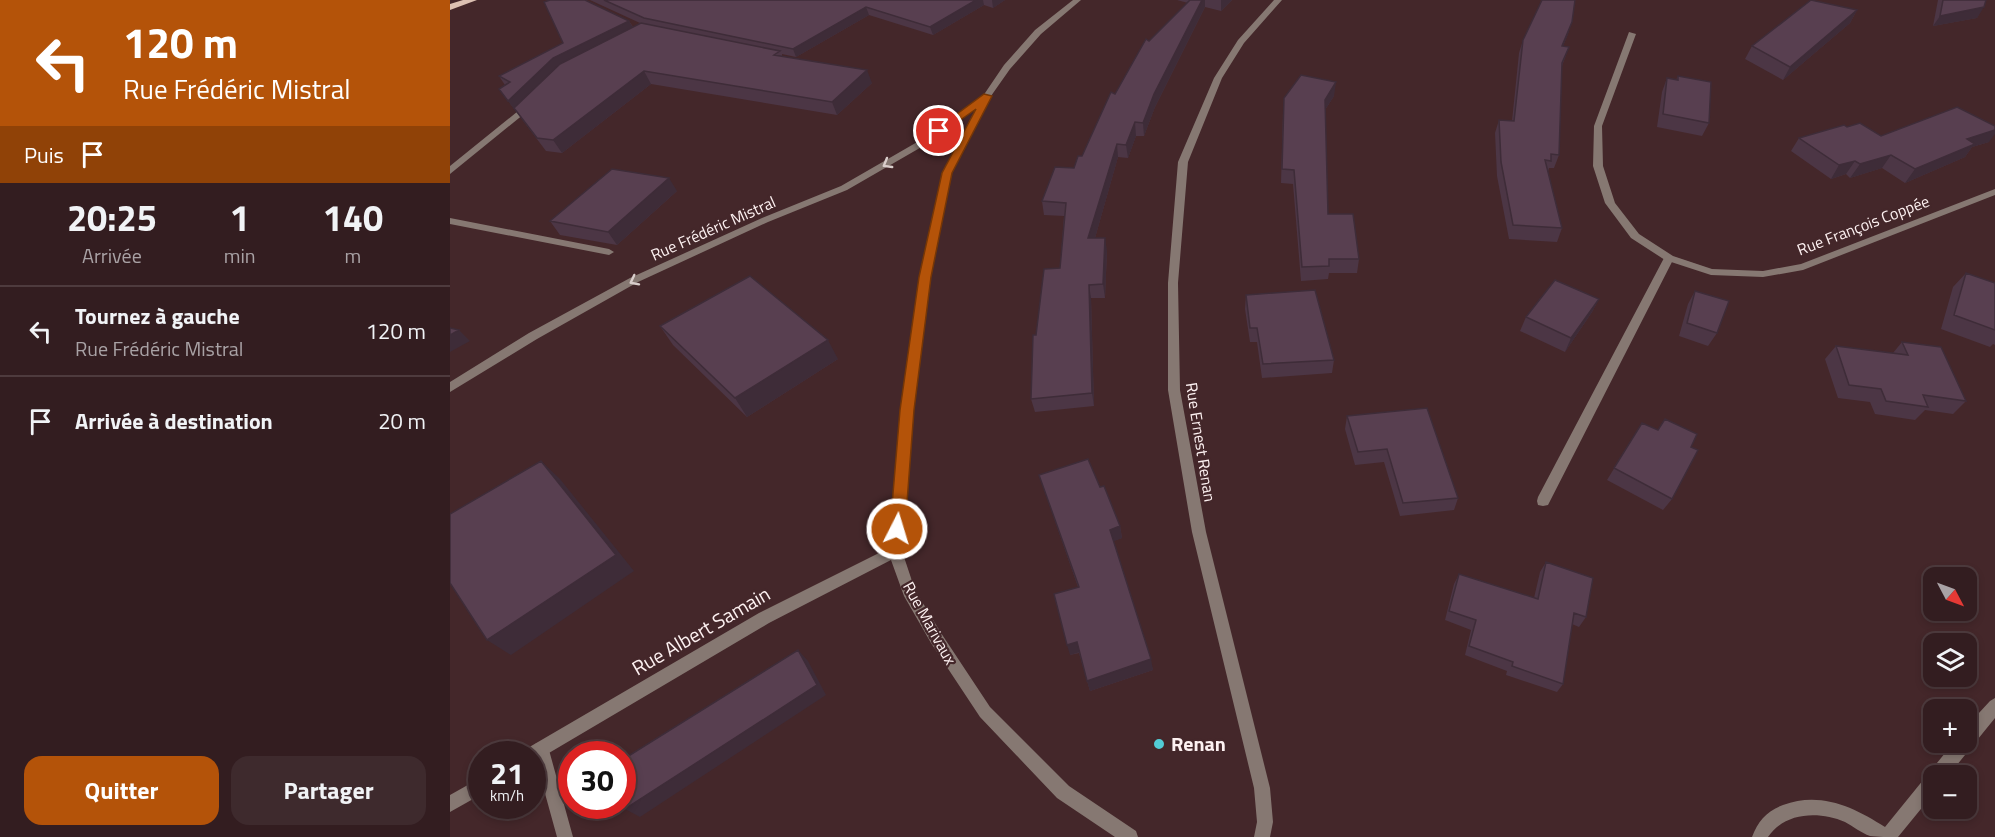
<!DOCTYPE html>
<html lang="fr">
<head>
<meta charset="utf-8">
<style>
	body { margin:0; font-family:"Titillium Web",sans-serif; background:#3e2a2d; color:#f1f3f6; height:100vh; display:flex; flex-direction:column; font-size:22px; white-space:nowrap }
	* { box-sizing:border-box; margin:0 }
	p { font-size:20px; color:#a9a2a5 }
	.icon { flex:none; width:33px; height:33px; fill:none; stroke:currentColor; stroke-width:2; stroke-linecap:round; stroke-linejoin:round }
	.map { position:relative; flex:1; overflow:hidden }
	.sheet { display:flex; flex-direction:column; background:#331d20; width:450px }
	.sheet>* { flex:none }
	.banner { background:#b45309; color:#fff; overflow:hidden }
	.needle { width:39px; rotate:131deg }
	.tools { position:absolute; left:1473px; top:567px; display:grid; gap:12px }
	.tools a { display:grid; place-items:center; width:54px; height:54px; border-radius:12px; background:#331d20; box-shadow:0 3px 9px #0003,0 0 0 2px #4e3b3e; font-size:30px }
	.speed { position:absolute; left:18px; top:741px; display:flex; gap:12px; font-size:30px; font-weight:700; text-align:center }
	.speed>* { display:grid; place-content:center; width:78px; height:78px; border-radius:50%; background:#331d20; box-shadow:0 3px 9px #0003,0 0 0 2px #4e3b3e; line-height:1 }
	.speed small { font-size:15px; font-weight:400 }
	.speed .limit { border:9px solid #d22; background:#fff; color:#111 }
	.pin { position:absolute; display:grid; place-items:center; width:51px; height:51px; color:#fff; margin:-26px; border:3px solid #fff; border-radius:50%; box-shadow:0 2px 6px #0007 }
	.me { position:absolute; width:66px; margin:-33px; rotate:5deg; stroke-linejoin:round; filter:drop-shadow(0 0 4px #0008) }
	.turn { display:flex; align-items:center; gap:21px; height:126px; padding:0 24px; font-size:27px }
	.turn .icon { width:78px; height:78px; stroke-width:2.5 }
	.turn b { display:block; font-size:42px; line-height:51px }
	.then { display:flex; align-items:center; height:57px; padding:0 24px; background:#0003; gap:12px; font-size:22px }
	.eta { display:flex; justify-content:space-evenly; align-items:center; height:102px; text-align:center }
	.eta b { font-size:36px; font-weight:700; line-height:42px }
	.cta { display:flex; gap:12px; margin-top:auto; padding:12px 24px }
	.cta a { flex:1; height:69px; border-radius:18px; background:#b45309; color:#fff; font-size:24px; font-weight:700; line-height:69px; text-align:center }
	.cta a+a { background:#3e2a2d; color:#f1f3f6 }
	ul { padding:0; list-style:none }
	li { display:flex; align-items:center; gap:18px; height:90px; padding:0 24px; border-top:2px solid #4e3b3e }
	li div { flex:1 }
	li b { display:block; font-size:22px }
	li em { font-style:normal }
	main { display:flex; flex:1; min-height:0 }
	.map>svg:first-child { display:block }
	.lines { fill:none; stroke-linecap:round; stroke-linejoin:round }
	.lane { fill:#867872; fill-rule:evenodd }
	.street { fill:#867872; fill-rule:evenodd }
	.primary { fill:#dcc0b2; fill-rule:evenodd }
	.wall { fill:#4c3645 }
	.shaded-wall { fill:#3e2c38 }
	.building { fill:#583f50; stroke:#3e2c38; stroke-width:1.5 }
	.oneway { stroke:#d9cdcb }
	.route { fill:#b45309; stroke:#753606; stroke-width:1.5 }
	.poi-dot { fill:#52ccd5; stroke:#44272a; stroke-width:2 }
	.labels { text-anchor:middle; stroke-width:4.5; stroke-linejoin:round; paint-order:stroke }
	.street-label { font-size:16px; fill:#fdf1f1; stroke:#44272a }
	.near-street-label { font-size:20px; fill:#fdf1f1; stroke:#44272a }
	.near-poi-label { font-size:20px; font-weight:bold; fill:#fdf1f1; stroke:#44272a; text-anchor:start }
</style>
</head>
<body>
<main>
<section class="sheet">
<div class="banner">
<div class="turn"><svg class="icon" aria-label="left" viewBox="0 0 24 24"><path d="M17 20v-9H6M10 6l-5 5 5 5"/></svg><div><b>120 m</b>Rue Frédéric Mistral</div></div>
<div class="then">Puis<svg class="icon" aria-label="arrive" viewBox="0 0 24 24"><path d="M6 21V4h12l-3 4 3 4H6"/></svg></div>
</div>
<div class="eta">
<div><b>20:25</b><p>Arrivée</p></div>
<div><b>1</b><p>min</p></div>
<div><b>140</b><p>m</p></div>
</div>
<ul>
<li><svg class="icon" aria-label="left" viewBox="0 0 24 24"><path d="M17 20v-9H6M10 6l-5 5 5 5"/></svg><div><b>Tournez à gauche</b><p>Rue Frédéric Mistral</p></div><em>120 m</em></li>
<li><svg class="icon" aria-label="arrive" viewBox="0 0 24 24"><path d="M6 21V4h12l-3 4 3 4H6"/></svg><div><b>Arrivée à destination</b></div><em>20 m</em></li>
</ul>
<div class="cta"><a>Quitter</a><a>Partager</a></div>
</section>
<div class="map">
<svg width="1545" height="837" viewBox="0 0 1545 837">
	<rect width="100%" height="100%" fill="#44272a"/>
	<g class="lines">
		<path class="lane" d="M0 218 159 249 164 252 159 255 0 224Z
			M1219 255 1224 258 1098 505 1093 506 1088 505 1087 501 1088 497 1214 258Z
			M91 742 97 744 99 750 123 837H107L83 750 85 744Z"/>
		<path class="street" d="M623 0H631L591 34 560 69 541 96 502 173 480 277 463 410 452 551 465 590 491 633 540 707 619 786 686 831 688 837H665L607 798 530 717 481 643 454 596 441 560 319 623 82 763V754H74L76 749 309 613 439 548 451 410 470 277 492 173 527 107 475 145 397 190 318 222 188 282 87 339 0 392V382L79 333 180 278 312 218 391 186 469 141 533 96 554 65 585 30Z
			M824 0H832L794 43 772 78 738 162 728 283 730 390 756 532 820 788 823 822 820 837H804L807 822 804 788 742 532 718 390V283L728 162 764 78 788 40Z
			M1179 32 1186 34 1152 126 1153 166 1165 203 1189 234 1223 256 1262 269 1313 271 1351 264 1545 189V195L1353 270 1313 277 1261 275 1215 260 1181 238 1155 203 1143 166 1144 126Z
			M78 103 85 105 0 174V166Z
			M1545 698V718L1498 776H1484V793L1448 837C1439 837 1427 837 1420 836 1411 833 1403 826 1395 822 1369 811 1335 812 1318 837H1302C1308 821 1317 811 1333 805 1370 791 1404 807 1435 827L1504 742H1516V727L1540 701Z
			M32 777V794L0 812V795Z"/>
		<path class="primary" d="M13 0H27L0 10V4Z"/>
	</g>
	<path class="wall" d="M140 0H555L543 8 534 5 483 35 419 15 346 57 332 54V56L422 83 387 115 201 84 112 153 96 151 49 89 55 85 49 76 113 43 179 21 183 27 190 23Z
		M727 0H782L771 11 755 7 705 107 694 136H686L678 158 668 157 645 238 657 251 655 298H641L644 406 585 412 581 399 586 335 610 268 614 216 594 215 592 201 624 168 632 156 665 94 699 41 738 3Z
		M1091 0H1125L1118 34 1113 46 1119 47 1112 66 1109 155 1104 168H1099L1098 172 1112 228 1107 242 1059 239 1047 176 1045 133 1049 120 1062 121 1069 53 1073 40 1090 5Z
		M1488 0H1536L1527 18 1483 26Z
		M1407 10 1400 23 1333 80 1295 59 1302 46Z
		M1228 76 1259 123 1252 136 1207 127 1212 92 1217 78 1226 80Z
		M884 96 875 110 878 214 909 259 907 273H879L878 279 851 281 843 184 831 183 833 112Z
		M1397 127 1431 136 1539 142 1522 147 1515 157 1455 183 1432 168 1400 178 1396 174 1381 179 1341 151 1349 138Z
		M227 191 167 245 110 235 100 221Z
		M1516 273 1545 283V345L1543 344 1540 347 1491 329 1503 287Z
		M1245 291 1267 333 1258 346 1229 336 1238 304Z
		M796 295 884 360 882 373 812 378 807 342H800L795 309Z
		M1149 299 1142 312 1115 352 1070 331 1076 317Z
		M210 326 388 359 297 417 223 345Z
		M1452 342 1516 401 1503 414 1475 410 1465 420 1425 414 1420 402 1388 398 1375 359 1386 346 1443 353Z
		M897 416 1008 498 1004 510 950 516 934 462 905 465 895 429Z
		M1192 423 1222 499 1213 510 1157 480Z
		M589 475 650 487 670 526 672 538 663 541 703 670 640 691 629 653 620 655 628 587Z
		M1096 562 1136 617 1129 627 1122 624 1113 684 1107 692 1056 675 1057 671 1015 655 1021 630 995 620 1004 584 1009 574 1084 598 1090 572Z"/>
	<path class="shaded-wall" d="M526 0H533L534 5 483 35 480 27Z
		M542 0H555L543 8Z
		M752 0H755V7L705 107 694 136 693 123 704 94Z
		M771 0H782L771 11Z
		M416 7 419 15 346 57 343 49Z
		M1534 7 1527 18 1483 26 1490 16Z
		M1407 10 1400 23 1333 80 1340 67Z
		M179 21 185 31 110 69 66 112 58 101 103 58Z
		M1122 22 1118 34 1108 59 1112 46Z
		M417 70 422 83 387 115 382 102Z
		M194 71 201 84 112 153 103 140Z
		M886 82 884 96 873 113 875 100Z
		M685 122 686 136 678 158 676 145Z
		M1545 130V134L1539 142 1522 147 1515 157 1455 183 1465 169 1517 139Z
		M667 144 668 157 641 252 638 238Z
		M1441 155 1432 168 1400 178 1410 164Z
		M1405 161 1396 174 1381 179 1389 165Z
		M219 178 227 191 167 245 158 232Z
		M655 238 657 251 655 298 653 284Z
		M639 285 641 298 644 406 642 393Z
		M1149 299 1142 312 1115 352 1121 338Z
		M9 330 20 341 0 352V335Z
		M378 340 388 359 297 417 285 398Z
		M91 461 110 479 184 571 61 655 37 640Z
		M670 526 672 538 662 542 660 530Z
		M627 642 630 652 620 655 617 645Z
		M348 650 358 661 376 695 190 817 175 809Z
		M701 659 703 670 640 691 637 681Z"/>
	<path class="building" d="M100 0H135L179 21 103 58 58 101 49 89 60 82 49 76 113 43 94 2Z
		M154 0H526L480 27 416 7 343 49 194 18Z
		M740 0H752L704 94 693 123 685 122 676 145 667 144 638 238H655L653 284 639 285 642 393 581 399 583 335H586L594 269 610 268 616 203 592 201 605 167 624 168 628 156H632L661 92 665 94 696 39 699 41Z
		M1092 0H1125L1122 22 1112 46 1119 47 1112 63 1109 155 1101 154V161L1095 160 1112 228 1063 225 1051 162 1049 120 1064 121 1073 40Z
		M1361 0 1407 10 1340 67 1302 46Z
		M1493 0H1536L1534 7 1490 16Z
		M191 23 330 51 324 55 417 70 382 102 194 71 103 140 87 138 64 108 110 64Z
		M851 75 886 82 875 100 878 214H903L909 259H879V266L852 267 844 170 832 169 834 98Z
		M1228 76 1261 82 1259 123 1213 114 1217 78 1228 80Z
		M1507 107 1545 126V130L1517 139 1525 144 1465 169 1441 155 1410 164 1405 161 1389 165 1349 138 1394 125 1397 127 1410 123 1431 136Z
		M162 169 219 178 158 232 100 221Z
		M1516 273 1545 283V330L1504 315Z
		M300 276 378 340 285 398 210 326Z
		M1105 280 1149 299 1121 338 1076 317Z
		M865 290 884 360 813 364 807 328H800L796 295Z
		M1245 291 1279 301 1267 333 1237 323Z
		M0 328 9 330 0 335Z
		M1452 342 1491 347 1516 401 1473 395 1478 407 1436 401 1431 389 1399 385 1386 346 1458 355Z
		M977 408 1008 498 953 503 937 449 908 452 897 416Z
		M1215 419 1247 434 1241 447 1248 450 1222 499 1164 468 1192 423 1208 430Z
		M638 459 650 487 654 486 670 526 660 530 701 659 637 681 627 642 617 645 604 594 629 587 589 475Z
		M91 461 166 555 37 640 0 583V514Z
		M1096 562 1143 578 1136 617 1124 613 1113 684 1062 666 1063 662 1019 646 1026 620 999 611 1009 574 1088 599Z
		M348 650 367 685 175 809 172 803V760Z"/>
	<defs><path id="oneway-chevron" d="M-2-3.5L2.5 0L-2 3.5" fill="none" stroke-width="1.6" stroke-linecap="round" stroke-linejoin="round" transform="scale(1.5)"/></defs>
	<g class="oneway">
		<use href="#oneway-chevron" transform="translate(437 164) rotate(150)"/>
		<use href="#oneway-chevron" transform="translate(184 281) rotate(153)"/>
	</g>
	<path class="route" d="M534 94 542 96 502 173 481 277 464 410 455 529 452 534 447 536 442 534 440 529 450 410 469 277 492 173 526 109 492 133 484 131Z"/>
	<circle class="poi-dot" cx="709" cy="744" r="6"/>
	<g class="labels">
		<g class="street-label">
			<text transform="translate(1413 225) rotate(-21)" y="6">Rue François Coppée</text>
			<text transform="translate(263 228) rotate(-24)" y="6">Rue Frédéric Mistral</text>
			<text transform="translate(751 442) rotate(81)" y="6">Rue Ernest Renan</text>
			<text transform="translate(480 623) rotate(61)" y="6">Rue Marivaux</text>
		</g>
		<g class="near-street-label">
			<text transform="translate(251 631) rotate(-30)" y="7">Rue Albert Samain</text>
		</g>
		<g class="near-poi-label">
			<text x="721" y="751">Renan</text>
		</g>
	</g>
</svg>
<div class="tools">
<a><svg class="needle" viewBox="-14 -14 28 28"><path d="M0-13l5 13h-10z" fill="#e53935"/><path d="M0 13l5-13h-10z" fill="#a9a2a5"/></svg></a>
<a><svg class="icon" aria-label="layers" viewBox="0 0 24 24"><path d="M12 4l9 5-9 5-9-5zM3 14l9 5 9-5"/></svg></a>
<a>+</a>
<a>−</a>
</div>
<div class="speed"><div>21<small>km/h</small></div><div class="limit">30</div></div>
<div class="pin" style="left:489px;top:131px;background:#d93025"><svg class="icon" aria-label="arrive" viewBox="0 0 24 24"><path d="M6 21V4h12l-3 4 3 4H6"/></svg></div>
<svg class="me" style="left:447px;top:529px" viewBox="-20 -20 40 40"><circle r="17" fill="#b45309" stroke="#fff" stroke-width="3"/><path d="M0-11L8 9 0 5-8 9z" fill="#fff"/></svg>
</div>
</main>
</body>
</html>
